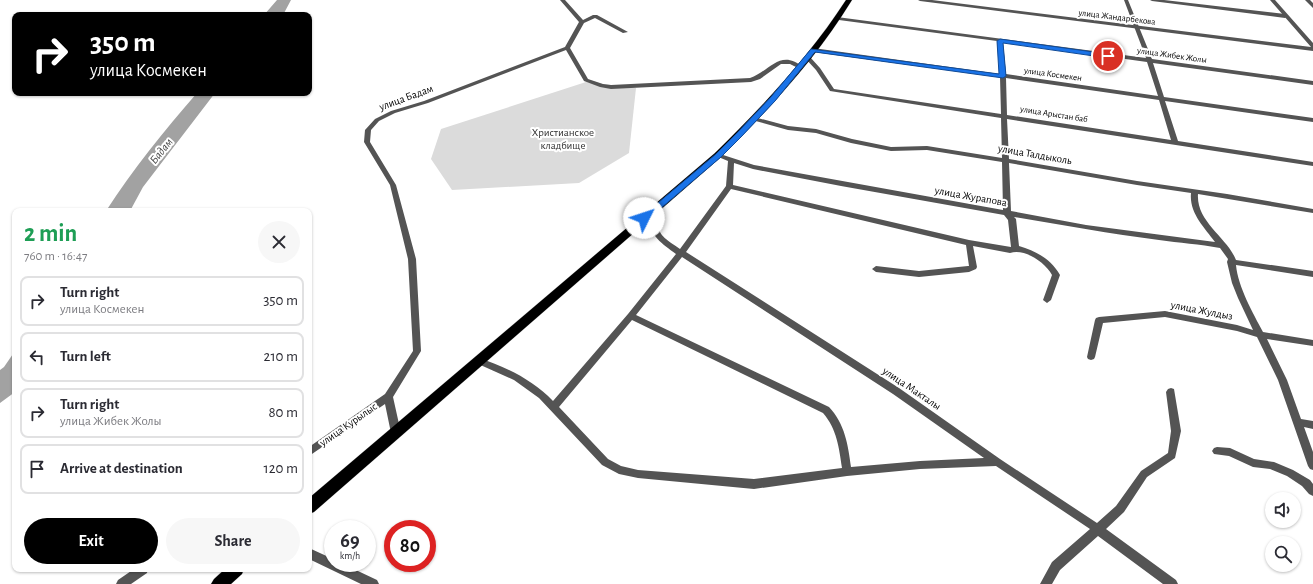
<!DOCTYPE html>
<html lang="en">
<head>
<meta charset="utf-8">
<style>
	body { margin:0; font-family:"Alegreya Sans",sans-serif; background:#f7f7f7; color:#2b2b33; height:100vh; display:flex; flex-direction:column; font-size:15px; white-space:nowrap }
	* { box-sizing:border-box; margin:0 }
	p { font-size:13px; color:#7c7c81 }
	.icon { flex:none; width:22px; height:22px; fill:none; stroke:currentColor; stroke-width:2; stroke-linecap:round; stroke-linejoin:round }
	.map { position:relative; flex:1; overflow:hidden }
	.drawer { position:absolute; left:12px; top:208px; width:300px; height:364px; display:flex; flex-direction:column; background:#fff; border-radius:8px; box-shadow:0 1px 3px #0004 }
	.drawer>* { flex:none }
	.guide { position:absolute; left:12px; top:12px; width:300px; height:84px; border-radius:8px; box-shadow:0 1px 3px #0004; background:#000; color:#fff; overflow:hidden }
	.buttons { position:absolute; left:1265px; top:492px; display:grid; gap:8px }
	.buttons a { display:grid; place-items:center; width:36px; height:36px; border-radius:50%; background:#fff; box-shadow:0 1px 3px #0004; font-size:20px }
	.speed { position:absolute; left:324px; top:520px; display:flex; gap:8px; font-size:20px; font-weight:700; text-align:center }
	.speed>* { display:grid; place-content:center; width:52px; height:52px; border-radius:50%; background:#fff; box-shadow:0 1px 3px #0004; line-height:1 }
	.speed small { font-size:10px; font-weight:400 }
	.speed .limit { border:6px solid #d22; background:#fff; color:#111 }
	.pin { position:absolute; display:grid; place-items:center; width:34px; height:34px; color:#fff; margin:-17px; border:2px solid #fff; border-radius:50%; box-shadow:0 1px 4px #0007 }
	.me { position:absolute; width:44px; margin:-22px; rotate:49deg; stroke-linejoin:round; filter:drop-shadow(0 0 3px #0008) }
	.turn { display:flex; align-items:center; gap:14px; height:84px; padding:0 12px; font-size:18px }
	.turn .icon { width:52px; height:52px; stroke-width:2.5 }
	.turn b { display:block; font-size:28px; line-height:34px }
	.round { display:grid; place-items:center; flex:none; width:42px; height:42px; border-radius:21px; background:#f7f7f7 }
	.summary { display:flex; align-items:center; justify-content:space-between; height:68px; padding:0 12px }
	h1 { font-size:24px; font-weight:700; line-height:30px; color:#1e9e55 }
	.primary-button { display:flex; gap:8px; margin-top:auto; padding:8px 12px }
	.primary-button a { flex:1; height:46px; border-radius:24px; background:#000; color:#fff; font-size:16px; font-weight:700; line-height:46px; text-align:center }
	.primary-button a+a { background:#f7f7f7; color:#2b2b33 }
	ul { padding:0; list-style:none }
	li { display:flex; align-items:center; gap:12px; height:50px; margin:0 8px 6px; padding:0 4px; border:2px solid #e1e1e2; border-radius:8px }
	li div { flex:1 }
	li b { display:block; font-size:15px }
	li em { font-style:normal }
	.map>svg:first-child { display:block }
	.green { fill:#dbdbdb }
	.water { fill:#a2a2a2 }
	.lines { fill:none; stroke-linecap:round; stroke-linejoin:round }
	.trunk-casing { stroke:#dbdbdb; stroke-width:1 }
	.minor { fill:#545454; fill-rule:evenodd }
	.tertiary { fill:#545454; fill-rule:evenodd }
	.trunk { fill:#000; fill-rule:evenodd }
	.route { fill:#1a73e8; stroke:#114b97 }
	.labels { text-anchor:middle; stroke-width:4; stroke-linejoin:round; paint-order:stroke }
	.far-street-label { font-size:9px; fill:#000; stroke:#fff }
	.street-label { font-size:11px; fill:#000; stroke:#fff }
	.park-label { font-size:11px; fill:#323232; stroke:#fff }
	.water-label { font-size:12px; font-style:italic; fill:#434343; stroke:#fff }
</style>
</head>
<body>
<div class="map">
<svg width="1313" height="584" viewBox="0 0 1313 584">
	<rect width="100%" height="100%" fill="#fff"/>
	<path class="green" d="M586 82 636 88 629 153 579 183 452 190 431 159 441 129Z"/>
	<path class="water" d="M277 0H291L283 15H264Z
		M197 93H215L143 187 130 211H106C133 169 164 131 197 93Z
		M15 351V392L0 403V370L4 367Z"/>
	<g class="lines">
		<defs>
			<path id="trunk" d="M846 0H852C816 59 770 108 721 157L314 512 309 514V498L715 153C763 106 809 57 846 0Z
				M225 569H244L242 574 231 584H211L214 579Z"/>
		</defs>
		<use href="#trunk" class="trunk-casing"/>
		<path class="minor" d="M560 0H565L583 20 593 15H597L628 32 623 33 595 18 584 23 570 48 588 79 603 84 611 85 750 78C770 71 780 48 803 67L800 69 790 64H781L760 79 751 82 611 89 600 87 584 81 566 50 428 103 395 113 379 121 371 130 370 142 396 185 416 259 421 351 393 397 401 433 399 436 396 437 393 436 391 433 385 404 309 456V447L385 394 413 351 408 259 390 185 364 142 365 130 375 119 391 111 424 101 565 47 579 22Z
			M1124 0H1128L1152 59 1313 81V85L1153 63 1164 97 1313 118V122L1165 101 1178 141 1313 162V166L1007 119 1009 159 1137 181 1227 194 1313 209V213L1198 194C1196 222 1227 237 1236 260L1313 271V277L1236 265C1238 287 1253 313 1263 332L1313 340V346L1267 339 1287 380 1301 419 1313 421V429L1304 427 1313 452V470L1310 469 1308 466 1278 380 1257 337 1237 331 1165 317 1103 323 1095 357 1094 359 1091 360 1088 359 1087 357 1095 320 1096 318 1099 317 1165 311 1237 325 1253 330 1238 298 1232 283 1227 262 1228 259 1220 248C1200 244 1179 243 1159 240 1110 234 1062 225 1014 217L1016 219 1019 246C1036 251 1051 259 1060 275L1051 300 1047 303 1043 300 1052 275C1045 262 1024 248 1010 253L973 246 977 267 976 269 969 272 919 277 876 272 872 269 876 266 919 271 968 266H969L966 245 731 189 686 252 899 388 1000 459 1097 523 1116 506 1141 471 1168 453 1171 431 1166 392 1168 389 1171 388 1174 389 1181 431 1175 458 1147 477 1124 512 1106 529 1176 580 1178 584H1163L1098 536 1060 570 1052 584H1040L1052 562 1090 529 996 466 920 469 847 476 754 489 638 478 619 474 602 465 539 398 514 380 476 363 475 361 476 359 479 358C506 367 533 380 553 401L628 314 676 254C658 241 643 231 653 206H656L660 208C655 234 660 235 680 249L726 186 728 161 716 156V154H720L754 165 1003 210 1002 162 927 150 891 151 851 143 816 133 788 130 752 120V118L754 117 788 126 816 129 852 139 891 147 927 146 1002 158 1001 118 830 91 816 70 805 58 810 57 820 68 834 89 1001 114 1000 77 813 52 810 50 813 48 1000 74 997 41 839 20 837 19V17L1146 58ZM1003 42 1147 62 1158 96 1006 74ZM1006 78 1159 100 1171 140 1007 115ZM734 163 753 169 841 186 1004 215 1008 220 1011 247 969 240 733 185ZM1009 163 1137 185 1191 193C1189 213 1204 227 1215 242L1086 225 1011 211ZM682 257 893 394 984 458 920 461 851 467C848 445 845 424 829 407L636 315ZM632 320 823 413C837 429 839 448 842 468L754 479 638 470 621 466 608 459 559 407Z
			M1150 0H1164L1285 14 1288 16 1285 18 1152 1Z
			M1217 447 1230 448 1254 459 1274 462 1293 470 1310 480 1313 484V496L1309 494 1302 486 1287 476 1270 469 1253 467 1229 456 1214 454 1212 451 1214 448Z
			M134 569H148L147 573 131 584H116L118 580Z"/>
		<path class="tertiary" d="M918 0H932L1311 47 1270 0H1275L1313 43V51L920 1Z
			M1305 0H1310L1313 3V8Z
			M309 548 333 559V563H341L377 580 379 584H361L309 559Z"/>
		<use href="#trunk" class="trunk"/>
	</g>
	<path class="route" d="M1000 39 1108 54 1111 56 1108 58 1003 43 1006 76 1003 78 815 52 775 101 741 137 721 157 647 220H641L640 218 716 154 736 134 770 98 811 49 999 74 997 41Z"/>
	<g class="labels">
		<g class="far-street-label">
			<text transform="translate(1117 17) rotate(7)" y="3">улица Жандарбекова</text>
			<text transform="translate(1172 55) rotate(8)" y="3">улица Жибек Жолы</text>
			<text transform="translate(1053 74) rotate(8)" y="3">улица Космекен</text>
			<text transform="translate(1054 114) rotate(9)" y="3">улица Арыстан баб</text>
		</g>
		<g class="street-label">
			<text transform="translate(406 97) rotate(-20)" y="4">улица Бадам</text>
			<text transform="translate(1035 154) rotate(10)" y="4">улица Талдыколь</text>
			<text transform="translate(971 196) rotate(10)" y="4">улица Журапова</text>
			<text transform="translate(1202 310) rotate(11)" y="4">улица Жулдыз</text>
			<text transform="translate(912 388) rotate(34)" y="4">улица Макталы</text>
			<text transform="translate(348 424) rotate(-35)" y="4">улица Курылыс</text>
		</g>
		<g class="park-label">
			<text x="563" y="136">Христианское<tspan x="563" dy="13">кладбище</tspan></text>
		</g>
		<g class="water-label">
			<text transform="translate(161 151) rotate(-51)" y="4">Бадам</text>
		</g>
	</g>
</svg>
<div class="buttons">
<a><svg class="icon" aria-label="sound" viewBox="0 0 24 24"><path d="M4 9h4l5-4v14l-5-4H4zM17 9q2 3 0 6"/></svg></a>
<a><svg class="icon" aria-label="search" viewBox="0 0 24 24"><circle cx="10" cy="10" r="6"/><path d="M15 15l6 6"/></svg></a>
</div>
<div class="speed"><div>69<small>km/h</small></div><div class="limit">80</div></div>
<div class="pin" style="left:1108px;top:56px;background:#d93025"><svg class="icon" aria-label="arrive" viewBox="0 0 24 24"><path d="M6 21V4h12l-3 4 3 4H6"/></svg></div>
<svg class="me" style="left:644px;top:218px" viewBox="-20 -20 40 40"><circle r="19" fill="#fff"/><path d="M0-13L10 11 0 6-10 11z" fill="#1a73e8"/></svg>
<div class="guide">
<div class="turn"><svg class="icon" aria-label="right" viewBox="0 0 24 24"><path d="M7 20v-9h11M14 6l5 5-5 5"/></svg><div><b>350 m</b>улица Космекен</div></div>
</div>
<section class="drawer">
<div class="summary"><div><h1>2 min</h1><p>760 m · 16:47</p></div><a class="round"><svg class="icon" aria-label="close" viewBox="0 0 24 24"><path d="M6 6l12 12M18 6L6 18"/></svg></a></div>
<ul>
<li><svg class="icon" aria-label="right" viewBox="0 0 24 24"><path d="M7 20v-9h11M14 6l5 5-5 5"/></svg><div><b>Turn right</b><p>улица Космекен</p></div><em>350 m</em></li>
<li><svg class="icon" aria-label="left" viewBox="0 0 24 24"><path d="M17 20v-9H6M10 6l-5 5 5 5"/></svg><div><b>Turn left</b></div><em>210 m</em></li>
<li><svg class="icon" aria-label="right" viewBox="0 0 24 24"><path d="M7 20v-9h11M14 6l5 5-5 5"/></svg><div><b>Turn right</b><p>улица Жибек Жолы</p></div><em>80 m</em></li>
<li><svg class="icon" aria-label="arrive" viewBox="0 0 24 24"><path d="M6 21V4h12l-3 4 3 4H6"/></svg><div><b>Arrive at destination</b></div><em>120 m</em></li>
</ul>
<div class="primary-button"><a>Exit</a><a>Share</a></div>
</section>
</div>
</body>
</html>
